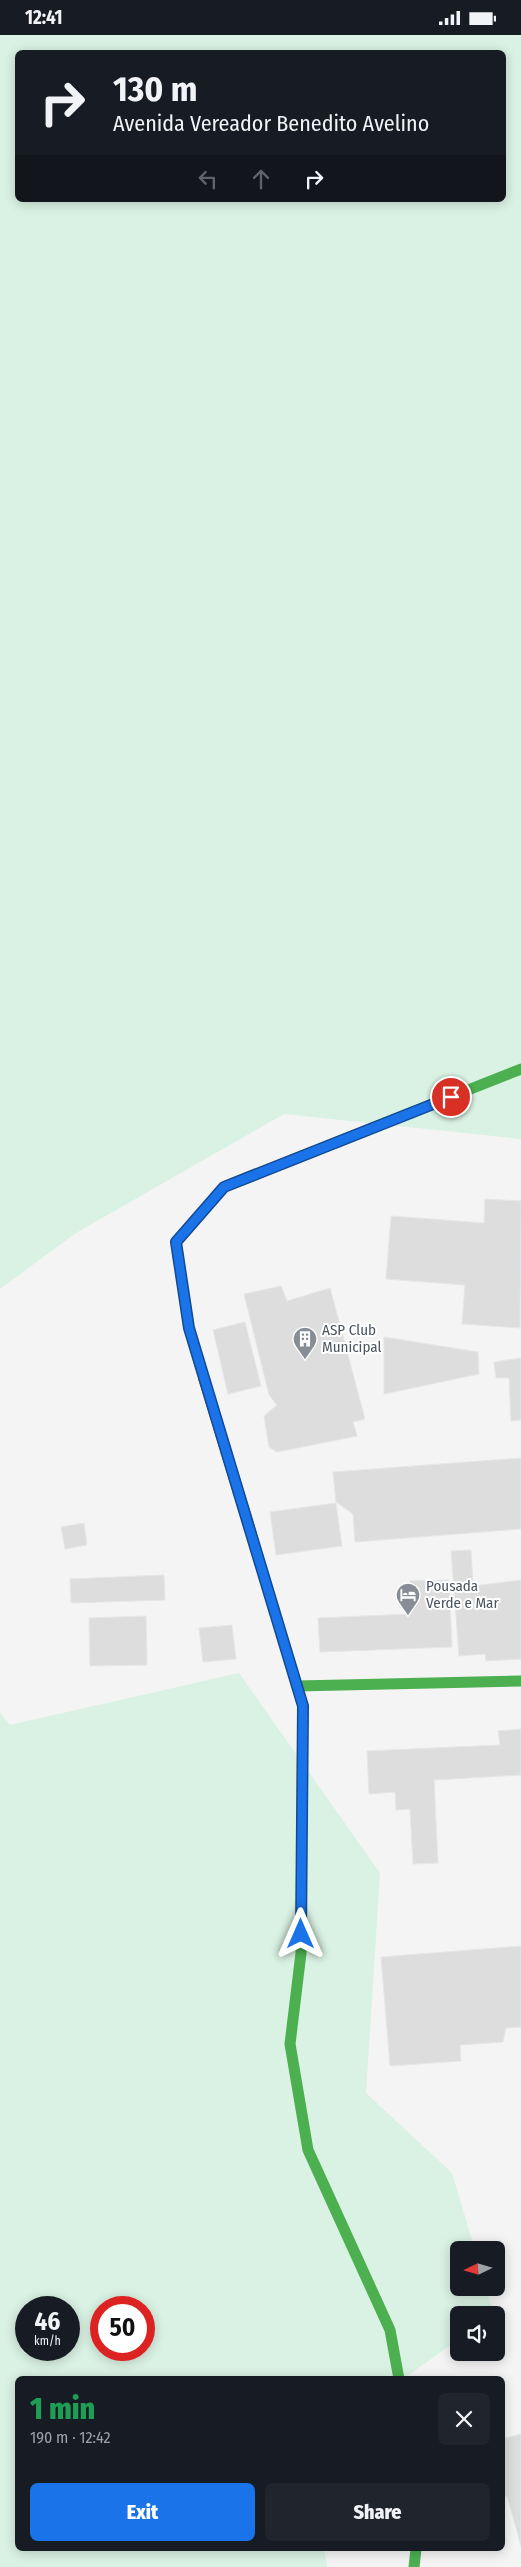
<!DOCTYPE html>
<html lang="en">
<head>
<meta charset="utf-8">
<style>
	body { margin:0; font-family:"Fira Sans Condensed",sans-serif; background:#20242c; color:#f1f3f6; height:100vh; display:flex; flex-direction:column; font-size:19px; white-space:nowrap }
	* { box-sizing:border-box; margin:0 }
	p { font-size:16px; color:#9ea1a6 }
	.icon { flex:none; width:28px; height:28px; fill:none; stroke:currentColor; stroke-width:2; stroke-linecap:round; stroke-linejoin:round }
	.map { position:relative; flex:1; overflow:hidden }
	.details { position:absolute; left:15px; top:2341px; width:490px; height:175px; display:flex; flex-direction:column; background:#171b24; border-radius:8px; box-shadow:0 2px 12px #0003 }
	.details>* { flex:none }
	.guide { position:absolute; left:15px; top:15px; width:491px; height:152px; border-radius:8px; box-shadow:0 2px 12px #0003; background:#171b24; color:#f1f3f6; overflow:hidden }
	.needle { width:32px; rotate:265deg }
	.buttons { position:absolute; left:450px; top:2206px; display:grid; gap:10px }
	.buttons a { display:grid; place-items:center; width:55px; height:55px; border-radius:8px; background:#171b24; box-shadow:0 2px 12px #0003; font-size:25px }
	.speed { position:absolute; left:15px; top:2261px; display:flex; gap:10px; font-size:25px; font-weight:700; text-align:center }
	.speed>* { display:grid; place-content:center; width:65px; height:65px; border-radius:50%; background:#171b24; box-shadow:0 2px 12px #0003; line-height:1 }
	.speed small { font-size:12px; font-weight:400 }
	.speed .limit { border:8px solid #d22; background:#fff; color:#111 }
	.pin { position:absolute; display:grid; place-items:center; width:42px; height:42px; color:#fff; margin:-21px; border:2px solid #fff; border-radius:50%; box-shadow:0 1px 5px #0007 }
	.me { position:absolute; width:55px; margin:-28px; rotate:0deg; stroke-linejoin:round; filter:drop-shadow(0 0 4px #0008) }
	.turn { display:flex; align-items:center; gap:18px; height:105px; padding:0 15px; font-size:22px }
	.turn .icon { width:65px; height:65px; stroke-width:2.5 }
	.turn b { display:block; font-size:35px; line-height:42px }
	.lanes { display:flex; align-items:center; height:48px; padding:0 15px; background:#0003; justify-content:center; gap:25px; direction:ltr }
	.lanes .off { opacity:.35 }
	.round { display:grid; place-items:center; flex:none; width:52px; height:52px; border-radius:8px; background:#20242c }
	.overview { display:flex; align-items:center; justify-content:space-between; height:85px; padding:0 15px }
	h1 { font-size:30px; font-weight:800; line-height:38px; color:#1e9e55 }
	.primary-button { display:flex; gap:10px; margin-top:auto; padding:10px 15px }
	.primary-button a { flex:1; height:58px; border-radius:8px; background:#1a73e8; color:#fff; font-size:20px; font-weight:800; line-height:58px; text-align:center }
	.primary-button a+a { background:#20242c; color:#f1f3f6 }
	.status { display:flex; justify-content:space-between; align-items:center; height:35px; padding:0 25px; background:#171b24; direction:ltr }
	.status svg { height:14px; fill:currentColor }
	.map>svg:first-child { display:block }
	.green { fill:#d9f2e3; fill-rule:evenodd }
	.building { fill:#ddddde; stroke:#e5e6e7 }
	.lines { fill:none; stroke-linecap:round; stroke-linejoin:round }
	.fast { stroke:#4caf50; stroke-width:11 }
	.slow { stroke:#ffc107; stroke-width:11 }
	.jam { stroke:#c62828; stroke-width:11 }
	.route-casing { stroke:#114b97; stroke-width:12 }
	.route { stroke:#1a73e8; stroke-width:9 }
	.labels { text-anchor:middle; stroke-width:4; stroke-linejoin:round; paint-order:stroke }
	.poi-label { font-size:15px; fill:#4a5661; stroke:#fff; text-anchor:start }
</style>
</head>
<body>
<div class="status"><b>12:41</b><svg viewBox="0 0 49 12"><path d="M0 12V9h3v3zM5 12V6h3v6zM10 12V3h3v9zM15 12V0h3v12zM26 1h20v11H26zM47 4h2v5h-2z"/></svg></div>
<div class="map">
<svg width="521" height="2532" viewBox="0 0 521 2532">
	<rect width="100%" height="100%" fill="#f4f4f4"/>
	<path class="green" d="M0 0H521V1104L284 1079 76 1198 0 1254ZM18 18H504V165H18Z
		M239 1638 380 1838 366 2058 452 2138 475 2215H459V2252L486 2253 494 2279 459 2280V2304L403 2344H18V2514H324L327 2532H0V1677L10 1690ZM26 2272H69V2315H26ZM101 2272H144V2315H101Z"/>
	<path class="building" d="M485 1164 521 1166 520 1293 462 1289 465 1250 386 1244 391 1181 484 1188Z
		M281 1251 287 1266 330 1253 365 1384 353 1387 357 1401 277 1417 269 1412 264 1381 277 1370 269 1360 244 1259Z
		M245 1287 261 1351 228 1359 213 1295Z
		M384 1302 478 1317 479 1339 384 1359Z
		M521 1323V1385L511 1386 509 1343H496L494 1327Z
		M521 1423V1494L355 1507 353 1479 336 1467 333 1437Z
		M336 1468 342 1511 276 1520 270 1477Z
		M84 1488 87 1510 65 1514 61 1492Z
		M471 1515 473 1551 521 1545V1624L486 1626 485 1619 459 1621 451 1516Z
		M164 1540 165 1565 71 1568 70 1544Z
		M449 1545 452 1612 320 1617 318 1583 411 1579 410 1546Z
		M146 1581 147 1630 90 1631 89 1583Z
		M232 1590 236 1624 203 1627 199 1593Z
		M521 1694V1740L434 1745 438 1828 413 1829 410 1774 396 1775 395 1757 369 1759 367 1716 500 1710 498 1696Z
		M521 1911V1992L506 1993 503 2007 460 2010 461 2026 390 2031 381 1922Z
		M521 2399V2511L507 2461 502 2462V2404Z"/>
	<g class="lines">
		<path class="fast" d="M337 1107 521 1034
			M297 1651 521 1646
			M301 1887V1918L290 2009 308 2115 390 2295 399 2344
			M414 2532 416 2514"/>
		<path class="slow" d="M204 1344 189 1293 176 1207 224 1152 337 1107
			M251 1498 303 1671 301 1887"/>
		<path class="jam" d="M204 1344 251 1498"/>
	</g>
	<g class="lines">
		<defs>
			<path id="route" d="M301 1899 303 1671 189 1293 176 1207 224 1152 451 1062"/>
		</defs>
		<use href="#route" class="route-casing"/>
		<use href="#route" class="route"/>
	</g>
	<defs>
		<symbol id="building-pin" viewBox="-11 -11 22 30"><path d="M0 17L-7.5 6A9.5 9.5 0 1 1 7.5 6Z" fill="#868d94" stroke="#fff"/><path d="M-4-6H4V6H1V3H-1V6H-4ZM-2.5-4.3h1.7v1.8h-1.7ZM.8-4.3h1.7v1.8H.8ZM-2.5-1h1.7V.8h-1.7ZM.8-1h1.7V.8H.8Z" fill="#fff"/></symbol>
		<symbol id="hotel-pin" viewBox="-11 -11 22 30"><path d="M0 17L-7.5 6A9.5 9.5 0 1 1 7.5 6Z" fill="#868d94" stroke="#fff"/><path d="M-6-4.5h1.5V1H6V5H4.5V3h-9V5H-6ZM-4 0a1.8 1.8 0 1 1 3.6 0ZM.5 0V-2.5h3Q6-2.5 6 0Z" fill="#fff"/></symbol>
	</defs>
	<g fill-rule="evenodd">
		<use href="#building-pin" x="291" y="1290" width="28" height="38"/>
		<use href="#hotel-pin" x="394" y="1546" width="28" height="38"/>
	</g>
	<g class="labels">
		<g class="poi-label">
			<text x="322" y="1300">ASP Club<tspan x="322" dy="17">Municipal</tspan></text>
			<text x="426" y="1556">Pousada<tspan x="426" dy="17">Verde e Mar</tspan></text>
		</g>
	</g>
</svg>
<div class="buttons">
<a><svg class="needle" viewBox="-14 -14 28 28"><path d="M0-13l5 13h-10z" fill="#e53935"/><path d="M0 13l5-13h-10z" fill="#9ea1a6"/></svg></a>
<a><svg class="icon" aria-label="sound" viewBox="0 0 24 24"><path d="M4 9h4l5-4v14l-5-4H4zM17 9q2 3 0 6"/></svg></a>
</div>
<div class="speed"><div>46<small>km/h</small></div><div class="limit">50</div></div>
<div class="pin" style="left:451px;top:1062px;background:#d93025"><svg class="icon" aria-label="arrive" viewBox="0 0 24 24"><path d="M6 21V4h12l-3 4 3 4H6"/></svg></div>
<svg class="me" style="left:301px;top:1899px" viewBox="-20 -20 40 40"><path d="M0-17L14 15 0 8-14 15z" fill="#1a73e8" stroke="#fff" stroke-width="4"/></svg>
<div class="guide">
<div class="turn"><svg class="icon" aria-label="right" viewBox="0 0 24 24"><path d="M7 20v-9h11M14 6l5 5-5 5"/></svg><div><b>130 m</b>Avenida Vereador Benedito Avelino</div></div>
<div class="lanes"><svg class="icon off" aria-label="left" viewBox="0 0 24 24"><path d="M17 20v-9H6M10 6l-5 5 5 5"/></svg><svg class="icon off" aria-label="ahead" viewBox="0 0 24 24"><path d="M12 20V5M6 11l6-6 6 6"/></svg><svg class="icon" aria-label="right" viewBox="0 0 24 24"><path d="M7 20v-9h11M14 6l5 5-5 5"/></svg></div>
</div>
<section class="details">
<div class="overview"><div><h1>1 min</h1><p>190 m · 12:42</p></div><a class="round"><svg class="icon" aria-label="close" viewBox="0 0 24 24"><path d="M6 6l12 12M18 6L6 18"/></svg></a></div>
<div class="primary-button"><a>Exit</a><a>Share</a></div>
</section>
</div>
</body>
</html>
